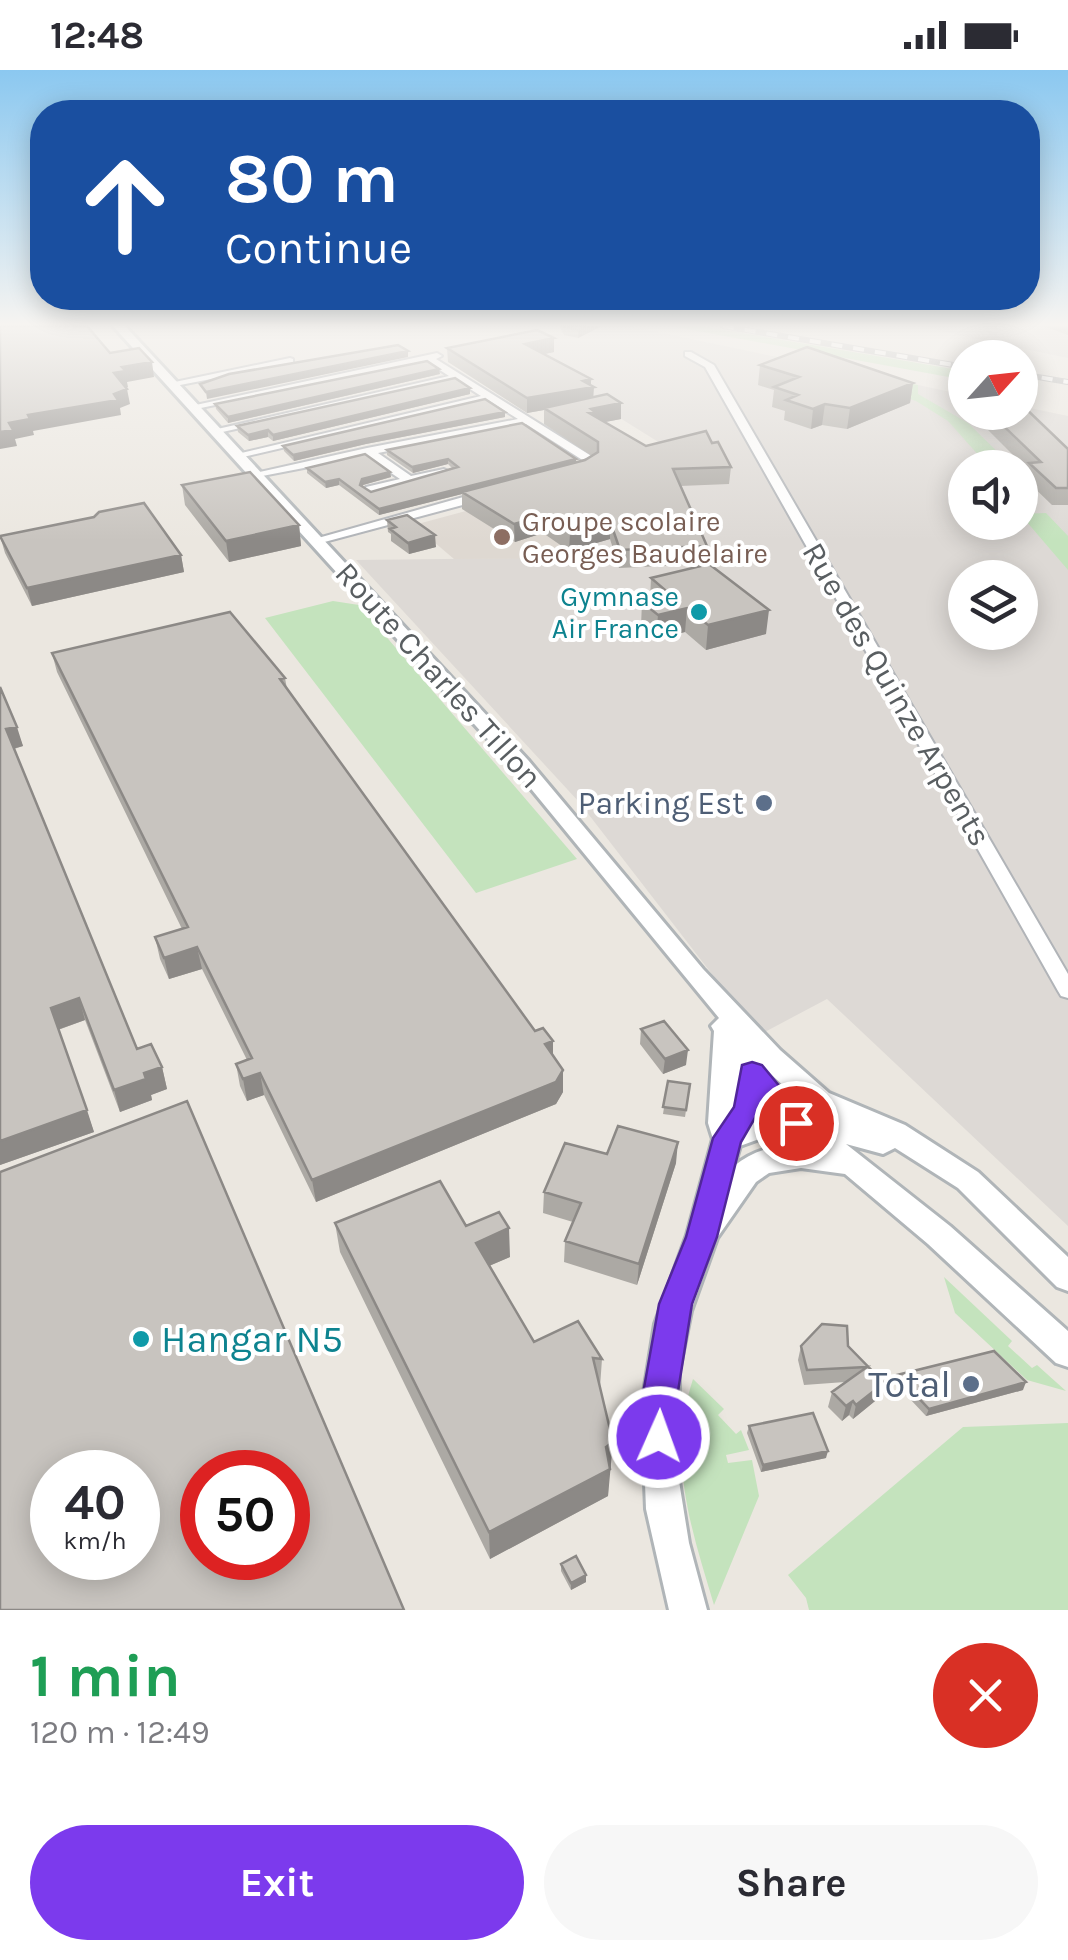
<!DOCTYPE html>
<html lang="en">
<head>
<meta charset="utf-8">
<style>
	body { margin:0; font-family:Karla,sans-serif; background:#f7f7f7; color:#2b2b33; height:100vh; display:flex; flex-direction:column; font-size:38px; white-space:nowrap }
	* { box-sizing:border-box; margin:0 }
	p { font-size:32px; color:#7c7c81 }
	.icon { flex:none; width:55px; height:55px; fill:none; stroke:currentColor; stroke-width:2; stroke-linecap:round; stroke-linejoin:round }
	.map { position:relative; height:1540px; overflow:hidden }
	.side { display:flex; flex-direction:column; background:#fff; flex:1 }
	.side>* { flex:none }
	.guide { position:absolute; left:30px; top:30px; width:1010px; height:210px; border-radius:40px; box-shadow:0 5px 25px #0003; background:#1a4fa0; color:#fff; overflow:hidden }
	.needle { width:65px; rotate:63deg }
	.tools { position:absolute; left:948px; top:270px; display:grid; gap:20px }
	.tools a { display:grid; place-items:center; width:90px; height:90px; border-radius:50%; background:#fff; box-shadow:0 5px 25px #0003; font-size:50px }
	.speed { position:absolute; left:30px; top:1380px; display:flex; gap:20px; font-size:50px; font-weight:700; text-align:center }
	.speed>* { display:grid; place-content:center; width:130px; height:130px; border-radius:50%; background:#fff; box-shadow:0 5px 25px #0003; line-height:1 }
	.speed small { font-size:25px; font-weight:400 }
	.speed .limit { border:15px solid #d22; background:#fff; color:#111 }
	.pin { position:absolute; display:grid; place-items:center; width:85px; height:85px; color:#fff; margin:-42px; border:5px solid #fff; border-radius:50%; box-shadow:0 2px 10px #0007 }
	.me { position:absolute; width:110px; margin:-55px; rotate:2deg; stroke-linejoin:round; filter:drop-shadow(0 0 8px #0008) }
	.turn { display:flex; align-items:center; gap:35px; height:210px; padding:0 30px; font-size:45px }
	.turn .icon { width:130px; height:130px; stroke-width:2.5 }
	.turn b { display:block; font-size:70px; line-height:85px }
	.round { display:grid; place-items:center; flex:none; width:105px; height:105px; border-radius:52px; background:#f7f7f7 }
	.head { display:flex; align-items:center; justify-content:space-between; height:170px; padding:0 30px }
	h1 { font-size:60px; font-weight:700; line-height:75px; color:#1e9e55 }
	.primary-button { display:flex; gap:20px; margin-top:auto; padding:20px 30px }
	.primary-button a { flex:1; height:115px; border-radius:60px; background:#7c3aed; color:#fff; font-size:40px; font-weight:700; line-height:115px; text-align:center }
	.primary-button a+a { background:#f7f7f7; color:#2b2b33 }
	.status { display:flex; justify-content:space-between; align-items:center; height:70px; padding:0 50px; background:#fff; direction:ltr }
	.status svg { height:28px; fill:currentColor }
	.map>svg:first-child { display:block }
	.industrial { fill:#ddd9d5; fill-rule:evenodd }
	.education { fill:#ded8d1 }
	.green { fill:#c4e3bd }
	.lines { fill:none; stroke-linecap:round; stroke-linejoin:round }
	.minor-casing { stroke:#b1b4b8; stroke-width:4 }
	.secondary-casing { stroke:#b0b5b8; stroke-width:6 }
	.minor { fill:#fff; fill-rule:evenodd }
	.secondary { fill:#fff; fill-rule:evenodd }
	.rail-casing { stroke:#afb0b1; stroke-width:6 }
	.rail { stroke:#fff; stroke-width:4; stroke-dasharray:11; stroke-linecap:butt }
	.wall { fill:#aca9a4 }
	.shaded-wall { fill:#8c8986 }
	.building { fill:#c8c4bf; stroke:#8c8986; stroke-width:2.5; fill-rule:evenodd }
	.route { fill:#7c3aed; stroke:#51269a; stroke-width:2.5 }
	.education-dot { fill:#8d6e63; stroke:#fff; stroke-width:4 }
	.culture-dot { fill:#0f9aa8; stroke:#fff; stroke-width:4 }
	.service-dot { fill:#5c6f8a; stroke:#fff; stroke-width:4 }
	.labels { text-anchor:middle; stroke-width:8; stroke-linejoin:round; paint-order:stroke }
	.far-education-label { font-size:28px; fill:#785e54; stroke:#fff; text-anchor:start }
	.far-culture-label { font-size:28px; fill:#0d838f; stroke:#fff; text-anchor:end }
	.street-label { font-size:32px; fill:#595e61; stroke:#fff }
	.service-label { font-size:32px; fill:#4e5e75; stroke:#fff; text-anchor:end }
	.near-culture-label { font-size:38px; fill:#0d838f; stroke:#fff; text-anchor:start }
	.near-service-label { font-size:38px; fill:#4e5e75; stroke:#fff; text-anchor:end }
</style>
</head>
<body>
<div class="status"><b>12:48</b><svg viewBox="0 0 49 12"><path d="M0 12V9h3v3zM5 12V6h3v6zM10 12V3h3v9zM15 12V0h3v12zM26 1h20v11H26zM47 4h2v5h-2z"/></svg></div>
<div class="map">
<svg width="1068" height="1540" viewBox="0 0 1068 1540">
	<rect width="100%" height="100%" fill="#ebe7e0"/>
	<path class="industrial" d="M564 256H629L772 286 892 324 918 315 965 325V342H1020V336L1068 346V1156L827 929 759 965 579 732 356 490 604 487 544 448 668 378 572 318 469 283 570 260ZM965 398H1020V452H965ZM965 508H1020V562H965Z
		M923 256H1068V288L958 265Z"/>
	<path class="education" d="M514 428 606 488 454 489 414 455Z"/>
	<path class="green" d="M670 256H701L965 301V310Z
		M772 286 918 315V324L968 353 1013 397H989L948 351 916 331Z
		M1046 443 1068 466V500L1020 444Z
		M333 531 359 535 577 789 476 823 265 548Z
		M944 1207 1012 1271 1008 1276 1032 1298 1037 1295 1066 1321 1027 1310 955 1243Z
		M693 1309 724 1339 718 1345 736 1364 741 1360 749 1380 726 1385 728 1393 752 1390 759 1426 714 1535C691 1458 667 1389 693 1309Z
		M1068 1353V1540H809L806 1528 788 1505 963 1357Z"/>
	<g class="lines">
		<defs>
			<path id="minor" d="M685 282H691L714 295 1068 904V928L1061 926 1058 921 705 297 685 286Z
				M437 283 442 286 436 289 593 387 595 396 583 403H575V399L584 391 526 354 378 383 411 406 444 399 450 402 370 424 364 420 366 417 400 409 366 386 257 407 251 404 367 378 518 349 488 330 239 388 233 385 481 326 456 310 218 363 213 360 449 306 426 291 196 339 191 336Z
				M290 288 293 289V293L175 316 170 313Z
				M481 422 487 426 485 429 317 474 311 470Z"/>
			<path id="secondary" d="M113 256H125L528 690 703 899 780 980 829 1023 905 1055 978 1102 1068 1187V1221L1057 1217 958 1118 895 1078 883 1084 846 1074 950 1156 1068 1261V1297L1056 1293 928 1174 845 1104 801 1098 769 1103 756 1112 717 1168 691 1241 679 1301 678 1405 689 1473 707 1540H669L646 1439 642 1335 655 1254 687 1165 713 1069 708 1053 714 961 711 956 719 948 514 698ZM764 998 809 1039 830 1048 804 1044ZM762 1034 771 1044 758 1047ZM792 1066 805 1075C779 1074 755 1079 734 1096L740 1076 765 1067Z"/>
		</defs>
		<use href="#minor" class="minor-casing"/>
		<use href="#secondary" class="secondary-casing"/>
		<use href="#minor" class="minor"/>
		<use href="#secondary" class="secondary"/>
		<defs>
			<path id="rail" d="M723 256 965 297
				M1020 304 1068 312"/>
		</defs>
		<use href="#rail" class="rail-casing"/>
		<use href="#rail" class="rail"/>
	</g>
	<path class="wall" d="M559 256H602L578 268 564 265Z
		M1043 256H1068V265Z
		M447 278 554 282 544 284 591 316 593 327 621 333V349L605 352 646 376 712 373 731 397 729 414 680 416 707 476 705 494 619 498 610 469 569 481 543 463 515 472 462 439V424L379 445 339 415 326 418 307 403V398L390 402 391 407 363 415 362 417 371 422 453 399 448 394 413 403 387 385V380L576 389V392L592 386 544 354V340L527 343 448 292Z
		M760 295 913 313 910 333 847 359 822 355 811 359 784 350 785 341 772 337 774 320 758 315Z
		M440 304 228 353 216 339 215 334Z
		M470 318V324L273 371 268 367 249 371 238 362 237 356Z
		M505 342V347L366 374 294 391 284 381 283 376Z
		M970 342H1020L1068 379V435H1052L1025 409 1027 399Z
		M182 415 299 455 301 476 229 492 185 435Z
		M387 450 436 477 409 484 391 471V464L388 462Z
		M0 466 181 485 184 502 32 536 5 483Z
		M651 508 766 564 706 580 685 562 656 569 641 556 642 532 650 530Z
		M52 583 285 608 287 619 535 961 553 971V985L563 1000V1022L556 1034 316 1132 264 1025 247 1031 240 1016 236 994 247 990 202 899 169 909 160 889 155 867 182 859 57 602Z
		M0 617 23 676 14 679 137 979 162 997 167 1019 151 1025 152 1030 120 1042 85 950 58 960 94 1062 0 1095Z
		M641 959 686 995 663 1004 640 974Z
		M668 1011 690 1014 685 1047 663 1044Z
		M607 1084 676 1093 637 1215 564 1192 565 1171 573 1152 543 1143 544 1122Z
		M335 1153 466 1156 510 1187 489 1196 534 1272 602 1289 600 1317 611 1400 609 1401 608 1426 490 1489 340 1182Z
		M801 1276H848L884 1313 880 1327 853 1349 849 1345 842 1351 828 1337 832 1322 845 1312 804 1315 798 1290Z
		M897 1305 1023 1320 926 1346 894 1312Z
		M749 1356 826 1388 761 1402 747 1363Z
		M561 1494 586 1512 571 1520 561 1501Z"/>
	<path class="shaded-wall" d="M587 256H602L578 268V260Z
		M554 268V282L525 288V274Z
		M408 281V287L207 329 206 322Z
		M152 292 154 307 127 312 128 317 117 319 114 303 122 297Z
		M439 299 440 304 228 353V347Z
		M591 309V318L594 317 593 332 544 338V340L527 343V328Z
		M913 313 910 333 847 359 850 338Z
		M470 318V324L273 371V365Z
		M127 319 130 334 120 338 121 345 33 361 34 365 15 369 17 376 0 379V362L9 353 28 345 114 324Z
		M621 333V349L595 354 591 339Z
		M825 334 822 355 811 359 813 339Z
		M505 342V347L366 374 294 391 293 385 366 369Z
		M268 360V367L249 371 248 365Z
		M448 389V394L413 403 412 397Z
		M576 389V394L462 422V424L379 445V439Z
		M390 402 391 407 363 415 360 421V415L362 409Z
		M339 409V415L326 418 325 412Z
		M543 446V463L515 472 514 454Z
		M610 451V469L569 481 570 463Z
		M299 455 301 476 229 492 226 471Z
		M435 465 436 477 409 484 408 473Z
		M181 485 184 502 32 536 27 518Z
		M687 538 685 562 656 569 658 545Z
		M769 540 766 564 706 580 708 555Z
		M17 657 23 676 12 679 6 659Z
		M197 877 202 899 169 909 164 888Z
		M79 928 85 950 57 960 51 938Z
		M553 971V993L545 974Z
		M688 980 686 995 663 1004 665 989Z
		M162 997 167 1019 151 1025 152 1030 120 1042 114 1020 144 1003Z
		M563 1000V1022L556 1034 316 1132 312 1110Z
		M260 1003 264 1025 247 1031 243 1009Z
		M87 1040 94 1062 0 1095V1071Z
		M678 1072 676 1093 637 1215 639 1194Z
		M509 1158 510 1187 477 1201 476 1173Z
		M1026 1312 1023 1320 926 1346 929 1339Z
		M884 1313 880 1327 853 1349 856 1335Z
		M853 1331 849 1345 842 1351 846 1336Z
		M613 1372 608 1426 490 1489 489 1462Z
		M828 1381 826 1388 761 1402 763 1395Z
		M586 1505V1512L571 1520V1513Z"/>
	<path class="building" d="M0 256H87L110 283 139 278 152 292 122 297 126 301 114 303 127 319 114 324 118 330 28 345 30 349 9 353 13 360 0 362Z
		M563 256H587L578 260 564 257Z
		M537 260 554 268 525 274 591 309 583 311 594 317 527 328 447 278Z
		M398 275 408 281 206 322 200 314 229 304Z
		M807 277 913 313 850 338 825 334 813 339 786 330 798 325 774 317 799 307 760 295Z
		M427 291 439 299 228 347 215 334Z
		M455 308 470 318 273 365 268 360 248 365 237 356Z
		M607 324 621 333 591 339 595 342 589 343 646 376 706 361 712 373 718 372 731 397 673 399 707 476 620 480 610 451 570 463 543 446 514 454 462 422 585 390 598 382V372L544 338Z
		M485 329 505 342 366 369 293 385 283 376Z
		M1020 333 1068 379V418H1056L1029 393 1041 392 989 342H1020Z
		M522 353 576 389 379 439 339 409 325 412 307 398 365 384 390 402 362 409 360 415 371 422 458 397 448 389 412 397 387 380Z
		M250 402 299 455 226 471 182 415Z
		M144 433 181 485 27 518 0 466 94 447 99 442Z
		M407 445 435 465 408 473 390 459 396 457 387 450Z
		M709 494 769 540 708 555 687 538 658 545 642 532 671 525 651 508Z
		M230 542 285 608 280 609 535 961 543 958 553 971 545 974 563 1000 556 1012 312 1110 260 1003 243 1009 236 994 252 988 197 877 164 888 155 867 188 857 52 583Z
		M0 617 17 657 6 659 137 979 151 974 162 997 144 1003 146 1009 114 1020 79 928 51 938 87 1040 0 1071Z
		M664 951 688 980 665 989 641 959Z
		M668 1011 690 1014 686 1040 663 1037Z
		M187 1031 404 1540H0V1102ZM52 1402H138V1488H52ZM202 1402H288V1488H202Z
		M618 1056 678 1072 639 1194 565 1171 581 1133 544 1122 565 1073 607 1084Z
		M440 1111 466 1156 499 1142 509 1158 476 1173 534 1272 578 1251 602 1289 593 1288 613 1372 606 1377 610 1399 489 1462 335 1153Z
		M822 1254 847 1256 848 1276 884 1313 856 1335 853 1331 846 1336 832 1322 867 1297 807 1300 801 1276Z
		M994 1281 1026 1312 929 1339 897 1305Z
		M813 1343 828 1381 763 1395 749 1356Z
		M576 1486 586 1505 571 1513 561 1494Z"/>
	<linearGradient id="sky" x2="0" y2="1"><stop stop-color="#8bc8f0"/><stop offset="0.54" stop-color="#f6f4f1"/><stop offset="1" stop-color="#f6f4f1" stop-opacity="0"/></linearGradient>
	<rect width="1068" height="471" fill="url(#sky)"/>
	<path class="route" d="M752 992 762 995 810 1053 806 1061C784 1068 775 1049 763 1034L741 1072 717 1167 692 1234 675 1340 676 1367 671 1379 659 1384 646 1379 641 1367 640 1340 659 1234 686 1167 713 1068 734 1037 742 995Z"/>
	<circle class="education-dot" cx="502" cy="467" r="10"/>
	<g class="culture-dot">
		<circle cx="699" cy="542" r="10"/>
		<circle cx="141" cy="1269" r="10"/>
	</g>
	<g class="service-dot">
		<circle cx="764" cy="733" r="10"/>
		<circle cx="971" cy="1314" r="10"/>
	</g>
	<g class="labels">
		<g class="far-education-label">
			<text x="522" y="461">Groupe scolaire<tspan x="522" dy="32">Georges Baudelaire</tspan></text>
		</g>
		<g class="far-culture-label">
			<text x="679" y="536">Gymnase<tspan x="679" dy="32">Air France</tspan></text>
		</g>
		<g class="street-label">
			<text transform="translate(439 605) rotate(48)" y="11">Route Charles Tillon</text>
			<text transform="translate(897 624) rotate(60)" y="11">Rue des Quinze Arpents</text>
		</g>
		<g class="service-label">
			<text x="744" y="744">Parking Est</text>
		</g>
		<g class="near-culture-label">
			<text x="161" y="1282">Hangar N5</text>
		</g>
		<g class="near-service-label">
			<text x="951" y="1327">Total</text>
		</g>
	</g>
</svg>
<div class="tools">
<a><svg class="needle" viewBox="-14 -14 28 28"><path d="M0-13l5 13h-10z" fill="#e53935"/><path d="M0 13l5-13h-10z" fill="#7c7c81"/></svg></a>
<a><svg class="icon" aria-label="sound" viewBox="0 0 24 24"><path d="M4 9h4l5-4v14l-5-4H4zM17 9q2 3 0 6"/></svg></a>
<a><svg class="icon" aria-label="layers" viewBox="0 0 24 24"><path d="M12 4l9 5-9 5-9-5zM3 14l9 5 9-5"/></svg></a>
</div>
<div class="speed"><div>40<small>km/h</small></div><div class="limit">50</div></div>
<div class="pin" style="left:796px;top:1053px;background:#d93025"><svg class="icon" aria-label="arrive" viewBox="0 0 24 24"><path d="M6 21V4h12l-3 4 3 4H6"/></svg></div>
<svg class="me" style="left:659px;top:1367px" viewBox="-20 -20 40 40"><circle r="17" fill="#7c3aed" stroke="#fff" stroke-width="3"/><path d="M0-11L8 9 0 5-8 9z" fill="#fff"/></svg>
<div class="guide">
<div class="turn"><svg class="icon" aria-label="ahead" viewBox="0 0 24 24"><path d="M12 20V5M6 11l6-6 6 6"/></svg><div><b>80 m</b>Continue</div></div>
</div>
</div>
<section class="side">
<div class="head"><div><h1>1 min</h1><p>120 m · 12:49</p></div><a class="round" style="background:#d93025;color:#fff"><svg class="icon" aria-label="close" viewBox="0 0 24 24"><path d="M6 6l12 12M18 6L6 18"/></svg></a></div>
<div class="primary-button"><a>Exit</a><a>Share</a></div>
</section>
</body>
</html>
